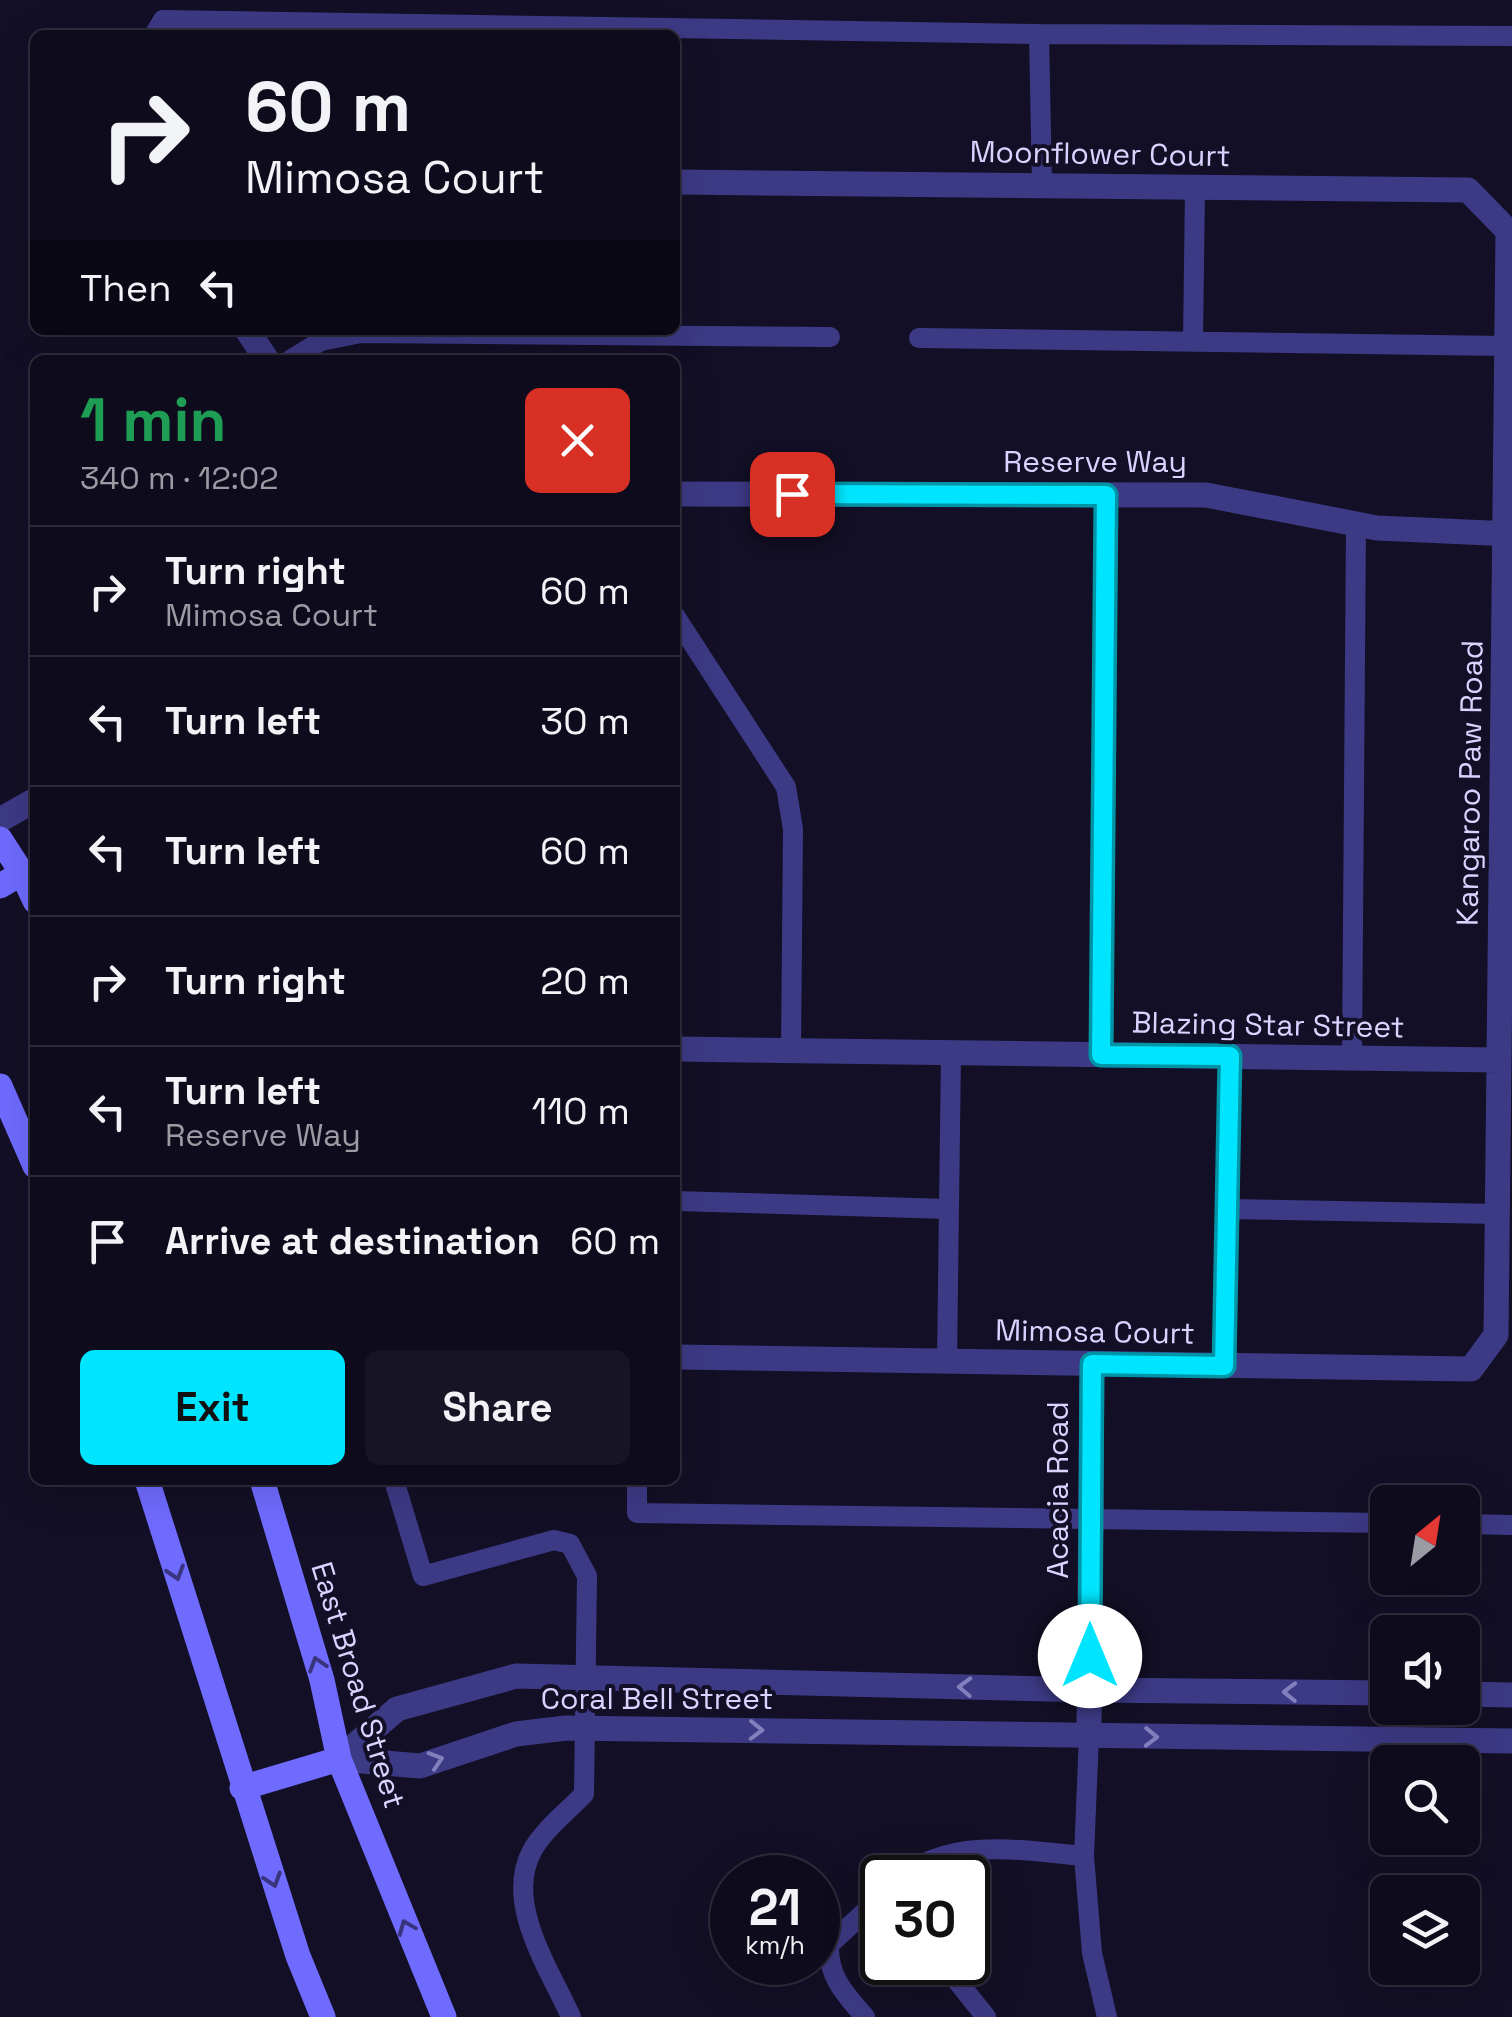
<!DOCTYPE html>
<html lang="en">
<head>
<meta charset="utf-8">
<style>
	body { margin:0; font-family:"Space Grotesk",sans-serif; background:#171425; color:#f1f3f6; height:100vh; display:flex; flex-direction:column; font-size:38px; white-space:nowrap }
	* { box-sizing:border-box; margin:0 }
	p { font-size:32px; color:#9b9ba3 }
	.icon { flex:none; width:55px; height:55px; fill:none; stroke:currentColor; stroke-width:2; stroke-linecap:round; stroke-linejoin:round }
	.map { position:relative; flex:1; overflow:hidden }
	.drawer { position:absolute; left:30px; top:355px; width:650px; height:1130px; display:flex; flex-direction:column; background:#0e0b1c; border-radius:15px; box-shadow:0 10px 40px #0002,0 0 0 2px #2e2b3b }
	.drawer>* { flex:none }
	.guide { position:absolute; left:30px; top:30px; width:650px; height:305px; border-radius:15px; box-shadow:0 10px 40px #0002,0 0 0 2px #2e2b3b; background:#0e0b1c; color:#f1f3f6; overflow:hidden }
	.needle { width:65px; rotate:30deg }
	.buttons { position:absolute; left:1370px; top:1485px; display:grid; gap:20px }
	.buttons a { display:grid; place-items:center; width:110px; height:110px; border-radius:15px; background:#0e0b1c; box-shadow:0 10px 40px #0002,0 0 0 2px #2e2b3b; font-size:50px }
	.speed { position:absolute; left:710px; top:1855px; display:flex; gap:20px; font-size:50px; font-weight:700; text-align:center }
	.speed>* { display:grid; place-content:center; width:130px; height:130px; border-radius:50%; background:#0e0b1c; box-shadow:0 10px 40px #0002,0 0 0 2px #2e2b3b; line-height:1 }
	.speed small { font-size:25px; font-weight:400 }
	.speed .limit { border:5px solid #111; border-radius:15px; background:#fff; color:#111 }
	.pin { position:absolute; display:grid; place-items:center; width:85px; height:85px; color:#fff; margin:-42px; border-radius:20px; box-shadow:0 5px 15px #0006 }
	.me { position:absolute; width:110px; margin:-55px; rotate:0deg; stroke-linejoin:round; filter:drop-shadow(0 0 8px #0008) }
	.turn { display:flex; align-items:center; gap:35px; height:210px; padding:0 50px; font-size:45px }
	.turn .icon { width:130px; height:130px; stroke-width:2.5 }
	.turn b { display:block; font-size:70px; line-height:85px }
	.then { display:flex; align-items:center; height:95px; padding:0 50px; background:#0003; gap:20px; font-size:38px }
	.round { display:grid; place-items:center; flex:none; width:105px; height:105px; border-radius:15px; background:#171425 }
	.overview { display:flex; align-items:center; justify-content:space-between; height:170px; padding:0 50px }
	h1 { font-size:60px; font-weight:700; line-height:75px; color:#1e9e55 }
	.action { display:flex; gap:20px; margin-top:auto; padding:20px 50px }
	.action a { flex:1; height:115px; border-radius:15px; background:#00e5ff; color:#111; font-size:40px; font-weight:700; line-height:115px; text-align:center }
	.action a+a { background:#171425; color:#f1f3f6 }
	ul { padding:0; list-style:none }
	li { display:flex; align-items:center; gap:30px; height:130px; padding:0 50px; border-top:2px solid #2e2b3b }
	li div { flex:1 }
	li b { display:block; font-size:38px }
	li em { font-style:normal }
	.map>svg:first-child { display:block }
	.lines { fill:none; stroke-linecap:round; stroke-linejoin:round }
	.service { stroke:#3d3a85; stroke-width:20 }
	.minor { stroke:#3d3a85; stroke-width:25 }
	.secondary { stroke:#6f6bff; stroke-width:25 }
	.oneway { stroke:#38347d }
	.oneway2 { stroke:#837fbc }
	.route-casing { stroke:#0095a6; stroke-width:25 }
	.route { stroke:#00e5ff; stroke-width:18 }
	.labels { text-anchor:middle; stroke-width:8; stroke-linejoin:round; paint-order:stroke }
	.street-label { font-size:30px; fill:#d9d4ff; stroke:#130f26 }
</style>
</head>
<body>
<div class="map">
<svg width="1512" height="2017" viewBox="0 0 1512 2017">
	<rect width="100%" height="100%" fill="#130f26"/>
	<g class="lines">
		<path class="service" d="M1039 34 1512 36
			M154 35 163 20 1039 34 1042 186
			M919 338 1506 346
			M1193 342 1195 188
			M290 360 321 341 361 333 830 337
			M675 616 786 787 793 829 791 1051
			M1101 1055 1106 495
			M1352 1058 1356 523
			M675 1201 949 1209
			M1227 1209 1498 1214
			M947 1362 951 1053
			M1224 1366 1230 1056
			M394 1480 423 1576 554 1540 570 1544 587 1576 584 1794C568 1811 543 1830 532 1851 504 1903 549 1968 571 2017
			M637 1480V1513L1388 1523
			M1462 1524 1512 1525
			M1084 1856 1089 1736
			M903 1878C949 1836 1027 1851 1084 1856L1092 1953 1107 2017
			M942 1962 986 2017
			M865 2017C845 1994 828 1977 829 1945L882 1896"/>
		<path class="minor" d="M675 182 1468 190 1508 231 1496 1335 1471 1369 675 1357
			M247 330 267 360
			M675 494 1206 495 1377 528 1512 534
			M0 820 35 800
			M675 1049 1499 1060
			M1462 1694 1512 1695
			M1089 1736 1092 1364
			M339 1759 420 1766 516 1734 566 1728 1512 1741
			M339 1759 397 1709 516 1676 1089 1690 1388 1693"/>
		<path class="secondary" d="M0 839 22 873 35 901
			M0 886 22 873
			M0 1086 35 1166
			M147 1480 298 1956 323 2017
			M262 1480 322 1680 339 1759 444 2017
			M242 1788 339 1759"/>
	</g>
	<defs><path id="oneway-chevron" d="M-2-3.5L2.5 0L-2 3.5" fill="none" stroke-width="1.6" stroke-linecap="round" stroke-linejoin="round" transform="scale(2.5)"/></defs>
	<g class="oneway">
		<use href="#oneway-chevron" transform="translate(176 1573) rotate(73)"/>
		<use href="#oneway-chevron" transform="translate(317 1664) rotate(-107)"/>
		<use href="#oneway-chevron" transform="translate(273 1880) rotate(72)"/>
		<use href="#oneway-chevron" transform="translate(406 1927) rotate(-112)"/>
	</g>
	<g class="oneway2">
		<use href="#oneway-chevron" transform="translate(965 1687) rotate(-178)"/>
		<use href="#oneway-chevron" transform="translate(1290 1692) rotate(-179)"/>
		<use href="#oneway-chevron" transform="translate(756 1730) rotate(1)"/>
		<use href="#oneway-chevron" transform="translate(1151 1737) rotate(1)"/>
		<use href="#oneway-chevron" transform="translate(436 1760) rotate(-18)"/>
	</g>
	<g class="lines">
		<defs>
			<path id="route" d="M792 494 1106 495 1101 1055 1230 1056 1224 1366 1092 1364 1090 1656"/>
		</defs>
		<use href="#route" class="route-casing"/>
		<use href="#route" class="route"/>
	</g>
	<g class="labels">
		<g class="street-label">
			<text transform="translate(1100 154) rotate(1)" y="10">Moonflower Court</text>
			<text x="1095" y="472">Reserve Way</text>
			<text transform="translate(1470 783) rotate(-89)" y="10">Kangaroo Paw Road</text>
			<text transform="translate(1268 1025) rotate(1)" y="10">Blazing Star Street</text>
			<text transform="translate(1095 1332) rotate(1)" y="10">Mimosa Court</text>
			<text transform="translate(1058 1490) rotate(-90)" y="10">Acacia Road</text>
			<text transform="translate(358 1685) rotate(73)" y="10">East Broad Street</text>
			<text x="657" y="1709">Coral Bell Street</text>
		</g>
	</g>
</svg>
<div class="buttons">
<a><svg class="needle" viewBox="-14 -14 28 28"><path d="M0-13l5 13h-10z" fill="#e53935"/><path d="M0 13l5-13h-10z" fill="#9b9ba3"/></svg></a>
<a><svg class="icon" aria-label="sound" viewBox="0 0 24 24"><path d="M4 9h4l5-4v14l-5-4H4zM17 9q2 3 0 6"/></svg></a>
<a><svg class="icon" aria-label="search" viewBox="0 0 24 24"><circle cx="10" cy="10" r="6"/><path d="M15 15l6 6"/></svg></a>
<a><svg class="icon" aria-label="layers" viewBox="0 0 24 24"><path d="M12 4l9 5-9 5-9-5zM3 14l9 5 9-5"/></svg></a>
</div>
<div class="speed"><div>21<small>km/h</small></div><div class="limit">30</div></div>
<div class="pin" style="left:792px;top:494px;background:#d93025"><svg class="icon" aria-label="arrive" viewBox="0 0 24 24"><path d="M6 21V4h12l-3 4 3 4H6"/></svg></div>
<svg class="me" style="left:1090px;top:1656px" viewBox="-20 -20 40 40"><circle r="19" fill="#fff"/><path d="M0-13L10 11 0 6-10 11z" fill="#00e5ff"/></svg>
<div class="guide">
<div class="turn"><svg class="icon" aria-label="right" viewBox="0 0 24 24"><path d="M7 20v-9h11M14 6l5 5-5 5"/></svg><div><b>60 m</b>Mimosa Court</div></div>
<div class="then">Then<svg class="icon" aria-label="left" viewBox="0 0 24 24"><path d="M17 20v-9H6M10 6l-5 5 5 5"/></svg></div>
</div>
<section class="drawer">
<div class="overview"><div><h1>1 min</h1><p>340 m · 12:02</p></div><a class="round" style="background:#d93025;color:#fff"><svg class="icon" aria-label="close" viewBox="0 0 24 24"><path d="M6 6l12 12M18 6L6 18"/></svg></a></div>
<ul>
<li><svg class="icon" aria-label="right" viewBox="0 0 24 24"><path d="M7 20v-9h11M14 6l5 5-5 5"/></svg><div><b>Turn right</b><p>Mimosa Court</p></div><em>60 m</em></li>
<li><svg class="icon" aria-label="left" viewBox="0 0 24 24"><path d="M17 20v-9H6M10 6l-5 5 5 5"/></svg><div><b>Turn left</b></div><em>30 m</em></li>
<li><svg class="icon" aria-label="left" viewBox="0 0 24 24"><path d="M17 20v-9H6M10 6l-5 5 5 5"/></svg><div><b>Turn left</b></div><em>60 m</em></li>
<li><svg class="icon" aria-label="right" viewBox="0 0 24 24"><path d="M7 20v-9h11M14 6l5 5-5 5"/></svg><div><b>Turn right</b></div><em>20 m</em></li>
<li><svg class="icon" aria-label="left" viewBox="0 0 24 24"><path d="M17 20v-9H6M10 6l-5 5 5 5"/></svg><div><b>Turn left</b><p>Reserve Way</p></div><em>110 m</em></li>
<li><svg class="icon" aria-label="arrive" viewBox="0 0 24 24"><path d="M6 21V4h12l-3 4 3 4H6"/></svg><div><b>Arrive at destination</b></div><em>60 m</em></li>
</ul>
<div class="action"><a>Exit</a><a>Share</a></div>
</section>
</div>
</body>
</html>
